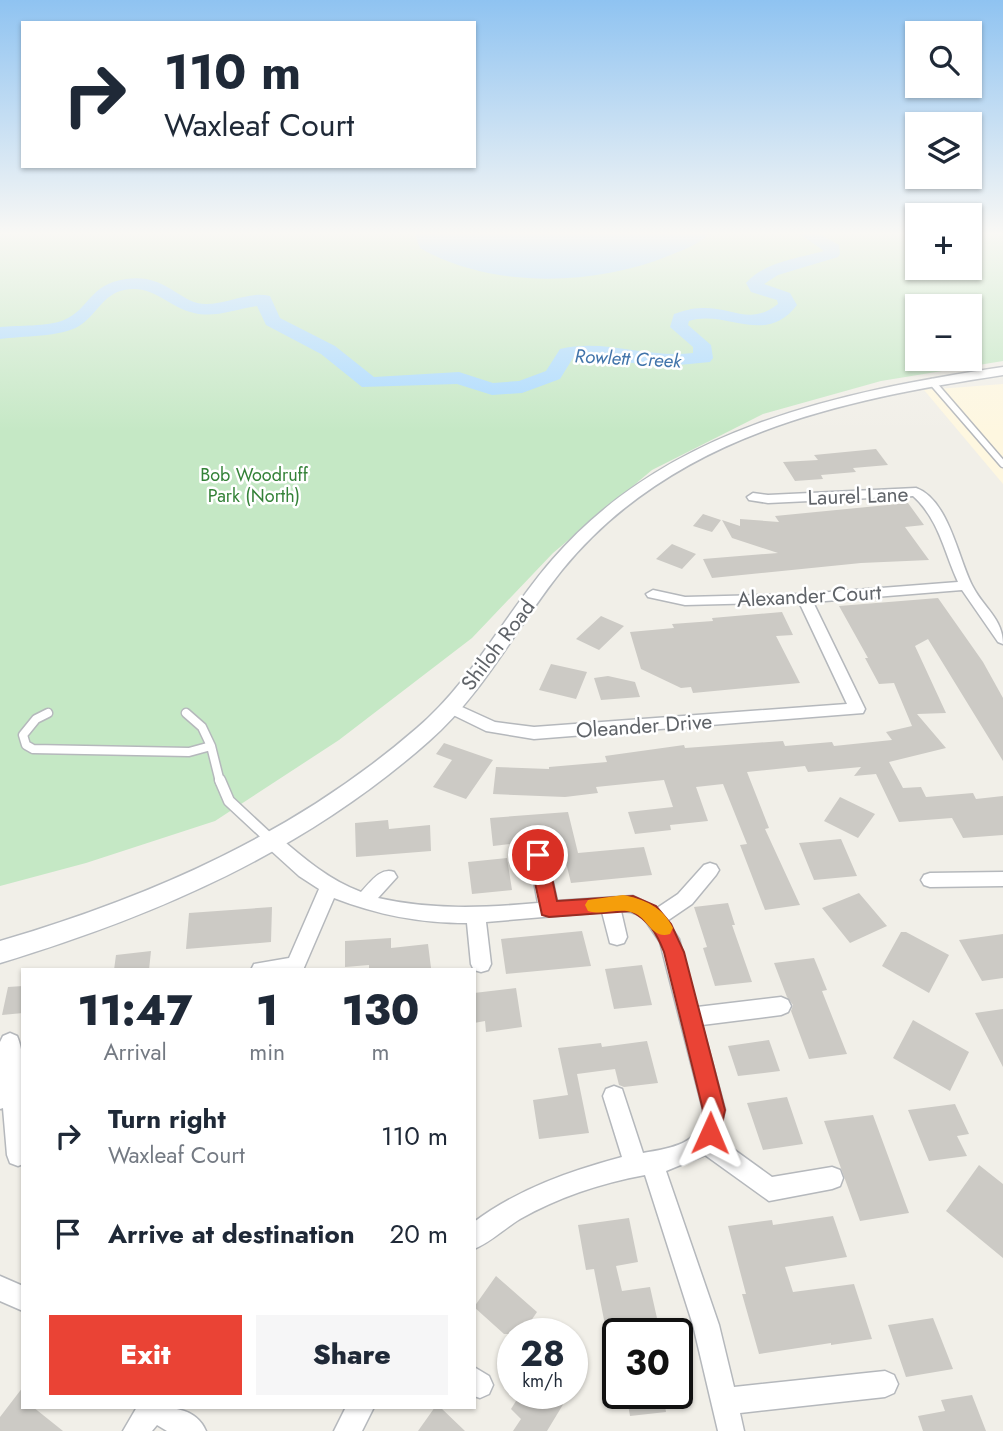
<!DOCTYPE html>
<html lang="en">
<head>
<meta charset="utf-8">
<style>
	body { margin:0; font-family:Jost,sans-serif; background:#f6f6f7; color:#1f2937; height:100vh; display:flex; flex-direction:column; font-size:26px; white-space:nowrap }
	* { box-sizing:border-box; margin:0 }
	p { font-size:23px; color:#747a83 }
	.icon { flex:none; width:38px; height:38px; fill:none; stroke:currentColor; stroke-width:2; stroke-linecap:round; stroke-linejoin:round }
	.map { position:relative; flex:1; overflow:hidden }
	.drawer { position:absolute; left:21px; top:968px; width:455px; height:441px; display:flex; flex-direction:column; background:#fff; border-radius:0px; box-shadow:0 2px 5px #0004 }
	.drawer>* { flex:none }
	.banner { position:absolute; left:21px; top:21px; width:455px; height:147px; border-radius:0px; box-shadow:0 2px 5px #0004; background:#fff; color:#1f2937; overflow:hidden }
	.tools { position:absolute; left:905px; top:21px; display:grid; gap:14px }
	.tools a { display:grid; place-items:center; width:77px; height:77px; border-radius:0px; background:#fff; box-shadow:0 2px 5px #0004; font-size:35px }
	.speed { position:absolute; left:497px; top:1318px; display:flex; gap:14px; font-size:35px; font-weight:700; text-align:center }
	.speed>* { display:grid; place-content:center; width:91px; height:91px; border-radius:50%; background:#fff; box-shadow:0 2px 5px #0004; line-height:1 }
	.speed small { font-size:18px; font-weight:400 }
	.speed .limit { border:4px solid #111; border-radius:10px; background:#fff; color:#111 }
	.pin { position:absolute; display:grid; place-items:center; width:60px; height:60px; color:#fff; margin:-30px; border:4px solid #fff; border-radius:50%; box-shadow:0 2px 7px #0007 }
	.me { position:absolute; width:77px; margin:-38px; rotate:1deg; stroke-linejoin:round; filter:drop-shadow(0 0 5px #0008) }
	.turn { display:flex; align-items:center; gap:24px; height:147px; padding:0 28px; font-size:32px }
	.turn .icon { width:91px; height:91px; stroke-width:2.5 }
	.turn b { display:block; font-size:49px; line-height:60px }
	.eta { display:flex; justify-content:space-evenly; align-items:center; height:119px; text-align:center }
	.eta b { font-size:42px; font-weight:800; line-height:49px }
	.cta { display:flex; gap:14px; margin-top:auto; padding:14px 28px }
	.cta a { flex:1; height:80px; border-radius:0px; background:#ea4335; color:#fff; font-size:28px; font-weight:800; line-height:80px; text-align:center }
	.cta a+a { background:#f6f6f7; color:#1f2937 }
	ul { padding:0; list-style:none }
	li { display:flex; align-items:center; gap:21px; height:98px; padding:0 28px }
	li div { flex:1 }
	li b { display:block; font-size:26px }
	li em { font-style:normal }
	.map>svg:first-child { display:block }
	.commercial { fill:#fef7e0 }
	.green { fill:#c5e8c5; fill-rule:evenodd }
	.water { fill:#aadaff }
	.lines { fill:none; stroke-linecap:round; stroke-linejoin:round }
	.river { fill:#aadaff; fill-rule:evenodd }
	.building { fill:#cccac5 }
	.lane-far2-casing { stroke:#b5b8bc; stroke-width:9 }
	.lane-far1-casing { stroke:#b5b8bc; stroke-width:11 }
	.lane-casing { stroke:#b5b8bc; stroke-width:13 }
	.street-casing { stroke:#b5b8bc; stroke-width:3 }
	.secondary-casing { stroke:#b6babf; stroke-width:3 }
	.lane-far2 { stroke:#fff; stroke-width:6 }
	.lane-far1 { stroke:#fff; stroke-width:8 }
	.lane { stroke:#fff; stroke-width:10 }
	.street { fill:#fff; fill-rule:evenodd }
	.secondary { fill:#fff; fill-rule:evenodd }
	.route { fill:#ea4335; stroke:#982c22; stroke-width:2 }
	.slow { fill:#f59e0b }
	.labels { text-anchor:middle; stroke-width:5; stroke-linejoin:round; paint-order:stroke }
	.far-park-label { font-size:18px; fill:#348238; stroke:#fff }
	.far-water-label { font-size:19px; font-style:italic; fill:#4174aa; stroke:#fff }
	.street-label { font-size:21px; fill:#5f6368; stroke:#fff }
</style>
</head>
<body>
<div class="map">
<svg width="1003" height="1431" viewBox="0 0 1003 1431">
	<rect width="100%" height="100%" fill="#f1efe8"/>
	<path class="commercial" d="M1003 384V484L924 390Z"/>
	<path class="green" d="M0 232H917V268H970V232H1003V361L881 381 763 414 652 470 553 553 472 638 339 740 215 821 86 863 0 886ZM917 306H970V359H917Z"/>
	<path class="water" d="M414 232H710V233C698 245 683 250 668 256 594 286 491 289 420 248Z"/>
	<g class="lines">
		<path class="river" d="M797 232H816L839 245 840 254 838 257 778 275 764 284 790 293 797 305C765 347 727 309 689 321L688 325 711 345 713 358 710 362 669 366 573 358 560 379 522 393 492 395 457 384 362 387 321 354 266 325 257 306C236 309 215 318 194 313 167 307 154 284 124 290 103 294 96 316 79 326 62 337 21 336 0 339V327C19 325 47 327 64 320 90 309 89 284 126 279 167 273 179 304 206 304 228 304 249 291 270 296L280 318 335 346 374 377 459 372 493 383 519 381 546 371 560 349C604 338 649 359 693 353V347L670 327 674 314C683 311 692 308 702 308 732 307 751 326 778 304L777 300 751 292 746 283C764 262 799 258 824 251Z"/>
	</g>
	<path class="building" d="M876 449 888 465 853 468 856 472 821 475 823 479 795 481 783 462 818 460 814 455Z
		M908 503 924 525 905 527 929 560 861 563 712 578 703 559 778 553 732 538 722 520 740 526V519L779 522 775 516Z
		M703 514 721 520 712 532 693 526Z
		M672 544 696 554 682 569 656 559Z
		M938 598 983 662 1003 698V761L928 639 915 646 946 713 917 714 946 748 889 762 903 788 921 787 926 797 973 793 976 799 1003 796V835L963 838 952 818 899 822 876 774 854 776 861 767 808 772 805 766 747 772 769 828 765 829 800 905 765 910 740 845 747 844 723 784 696 787 708 821 670 825 671 830 635 834 628 812 673 807 664 780 596 787 598 793 565 797 493 794 496 767 549 769V767L607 762 605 756 684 745 685 748 783 741 785 746 832 742 834 746 892 740 886 732 912 726 894 683 879 684 865 658H868L839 606Z
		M782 612 793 635 776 636 800 683 693 693 691 687 681 688 641 669 630 632 674 628 672 624 713 621 712 618Z
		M601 616 624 626 599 650 576 639Z
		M551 664 587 672 576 699 539 690Z
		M608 676 635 682 640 697 601 700 594 678Z
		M444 743 493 760 466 799 433 787 452 760 436 754Z
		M840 797 875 814 858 838 824 821Z
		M568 812 578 853 644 847 652 875 571 883 560 838 493 846 490 818Z
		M388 820 389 829 430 825 431 851 356 857 355 823Z
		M841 839 857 876 814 880 799 843Z
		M507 858 512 890 472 894 468 862Z
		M859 893 887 926 850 943 822 908Z
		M728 903 735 925H732L752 982 715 986 703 948 707 947 694 907Z
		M272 907 271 942 186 949 189 913Z
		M582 931 591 966 506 974 501 939Z
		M901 932H906L949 955 929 993 882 966Z
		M1003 934V978L982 981 959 940Z
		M391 938V948L428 944 431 968 369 970V965L345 967V941Z
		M151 951 149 970H114L116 955Z
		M814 958 827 990 822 991 847 1054 809 1059 791 1011 793 1005 787 997 774 963Z
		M642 965 652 1005 614 1009 605 969Z
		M23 986V1013L2 1015 8 987Z
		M516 988 522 1027 486 1032 485 1021 474 1023V993Z
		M1003 1009V1067L975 1013Z
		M913 1020 969 1052 950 1091 893 1058Z
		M769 1040 780 1071 738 1076 728 1046Z
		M647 1041 658 1083 624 1087 619 1085 615 1069 577 1074 589 1133 539 1139 533 1100 568 1095 558 1048 601 1043 602 1047Z
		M787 1097 803 1144 763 1150 747 1103Z
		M955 1104 969 1134 957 1136 967 1156 929 1161 908 1110Z
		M873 1115 909 1213 860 1221 824 1121Z
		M979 1165 1003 1184V1258L946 1211Z
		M833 1216 847 1257 785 1267 793 1292 854 1284 872 1339 831 1345V1343L759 1354 742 1294H746L728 1226 772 1220 773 1225Z
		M629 1218 638 1262 616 1266 622 1291 650 1287 659 1327 607 1335 594 1269 586 1270 578 1225Z
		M496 1276 537 1312 522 1334H504L474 1307Z
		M933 1318 953 1369 906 1377 888 1325Z
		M23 1387V1407H33L63 1431H0V1417Z
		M521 1393H570L547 1431H513L521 1419 511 1409Z
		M626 1393H663L666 1412 630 1416Z
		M972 1395 986 1431H923L918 1416 945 1411 941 1400Z
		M435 1407H440L465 1431H418Z"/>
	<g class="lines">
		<defs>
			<path id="lane-far2" d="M932 382 1003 464"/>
			<path id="lane-far1" d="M48 713 36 719 23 735 26 745 33 749 189 752 211 746 202 727 186 713
				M211 746 220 782"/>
			<path id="lane" d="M220 780 229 801 271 840"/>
			<path id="street" d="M916 488C949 500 958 559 973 587 984 608 1003 619 1003 644L998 642 962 590 813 602 865 709 863 713 534 739 486 731 445 711 443 707 451 702 495 722 534 727 847 704 799 602 685 605 648 597 646 594 653 590 685 597 804 594 958 582C944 552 939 519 913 496L768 503 749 500 747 497 753 493 768 495Z
				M273 835 279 837C305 859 329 880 361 892 370 883 380 867 394 872L397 877 378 898C432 910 484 908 538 903L529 855 532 850 538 848 544 850 547 855 557 901 633 896 657 908 678 894 704 865 710 863 716 865 719 870 716 875 692 904 667 921 679 939 697 1007 781 997 788 1000 791 1006 788 1012 781 1015 702 1025 725 1110 718 1138 772 1177 832 1167 840 1170 843 1178 840 1186 832 1189 769 1201 705 1155 666 1171 719 1325 734 1387 885 1371 894 1375 898 1384 894 1393 885 1397 740 1413 744 1431H718L693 1325 645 1175C601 1183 559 1197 520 1219 505 1228 491 1242 474 1249V1222C518 1189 570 1171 622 1157L603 1096 606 1089 614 1086 622 1089 643 1153C671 1148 702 1145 703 1110L660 942 642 916 631 912 621 911 627 937 624 943 617 945 610 943 602 912 486 922 491 964 488 970 481 972 474 970 471 964 467 923C419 923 378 915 334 898L303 970H251L254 964 289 958 319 889 299 876 267 847 264 842 267 837Z
				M1003 872V886L930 887 924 885 921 880 924 875 930 873Z
				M10 1033 17 1036C29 1062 23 1133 23 1164L18 1166 10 1163 7 1155 3 1108 0 1109V1042L3 1036Z
				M0 1276 23 1286V1311L0 1301Z
				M474 1367 489 1376 493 1385 489 1394 480 1398 474 1396Z
				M137 1407C162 1407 195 1404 206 1431H167L157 1425 152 1431H123Z
				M346 1407H374L362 1431H334Z"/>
			<path id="secondary" d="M1003 367V375C840 400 672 435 562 570 517 626 484 693 429 741 305 851 158 915 0 963V941C153 896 296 833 417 728 472 681 505 614 552 560 666 428 838 392 1003 367Z"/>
		</defs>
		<use href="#lane-far2" class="lane-far2-casing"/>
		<use href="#lane-far1" class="lane-far1-casing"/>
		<use href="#lane" class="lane-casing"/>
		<use href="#street" class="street-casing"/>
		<use href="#secondary" class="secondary-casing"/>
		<use href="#lane-far2" class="lane-far2"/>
		<use href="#lane-far1" class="lane-far1"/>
		<use href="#lane" class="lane"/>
		<use href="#street" class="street"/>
		<use href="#secondary" class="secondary"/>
	</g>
	<linearGradient id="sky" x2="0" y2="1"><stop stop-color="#8fc3f1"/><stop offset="0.54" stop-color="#f9f8f5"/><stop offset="1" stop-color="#f9f8f5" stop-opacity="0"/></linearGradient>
	<rect width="1003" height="432" fill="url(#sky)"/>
	<path class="route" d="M538 848 545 850 547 855 557 901 633 896 656 906 671 924 684 952 725 1110 718 1141 710 1144 702 1141 699 1133 703 1110 664 952C657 934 649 920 631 911L549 917 542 915 529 855 532 850Z"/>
	<path class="slow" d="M623 895C644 899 663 907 673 928L670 934C652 940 648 918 634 913 619 907 603 916 588 911L585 905 588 900Z"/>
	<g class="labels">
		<g class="far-park-label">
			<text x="254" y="481">Bob Woodruff<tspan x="254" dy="21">Park (North)</tspan></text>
		</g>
		<g class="far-water-label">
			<text transform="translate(628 358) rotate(3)" y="7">Rowlett Creek</text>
		</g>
		<g class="street-label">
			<text transform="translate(858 496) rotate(-2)" y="7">Laurel Lane</text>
			<text transform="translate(809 596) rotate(-3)" y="7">Alexander Court</text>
			<text transform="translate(498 645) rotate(-53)" y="7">Shiloh Road</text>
			<text transform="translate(644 726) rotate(-4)" y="7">Oleander Drive</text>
		</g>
	</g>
</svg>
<div class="tools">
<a><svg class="icon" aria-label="search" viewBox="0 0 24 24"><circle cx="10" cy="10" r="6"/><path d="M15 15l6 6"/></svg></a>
<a><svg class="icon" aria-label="layers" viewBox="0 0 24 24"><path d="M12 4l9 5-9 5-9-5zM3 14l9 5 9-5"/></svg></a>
<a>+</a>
<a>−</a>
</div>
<div class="speed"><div>28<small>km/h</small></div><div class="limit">30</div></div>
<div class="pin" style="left:538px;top:855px;background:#d93025"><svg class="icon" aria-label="arrive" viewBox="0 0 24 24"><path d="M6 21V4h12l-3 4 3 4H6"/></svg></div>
<svg class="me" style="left:710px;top:1133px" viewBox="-20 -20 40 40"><path d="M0-17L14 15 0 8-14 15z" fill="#ea4335" stroke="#fff" stroke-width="4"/></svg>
<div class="banner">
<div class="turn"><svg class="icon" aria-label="right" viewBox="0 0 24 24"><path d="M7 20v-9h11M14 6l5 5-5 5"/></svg><div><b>110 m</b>Waxleaf Court</div></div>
</div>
<section class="drawer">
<div class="eta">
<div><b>11:47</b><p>Arrival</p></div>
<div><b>1</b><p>min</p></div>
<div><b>130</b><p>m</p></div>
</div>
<ul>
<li><svg class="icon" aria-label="right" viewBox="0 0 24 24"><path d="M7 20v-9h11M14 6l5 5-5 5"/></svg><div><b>Turn right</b><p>Waxleaf Court</p></div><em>110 m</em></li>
<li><svg class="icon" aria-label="arrive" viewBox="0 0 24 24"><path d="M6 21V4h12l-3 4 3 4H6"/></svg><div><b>Arrive at destination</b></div><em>20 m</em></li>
</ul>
<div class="cta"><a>Exit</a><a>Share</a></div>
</section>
</div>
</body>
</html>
